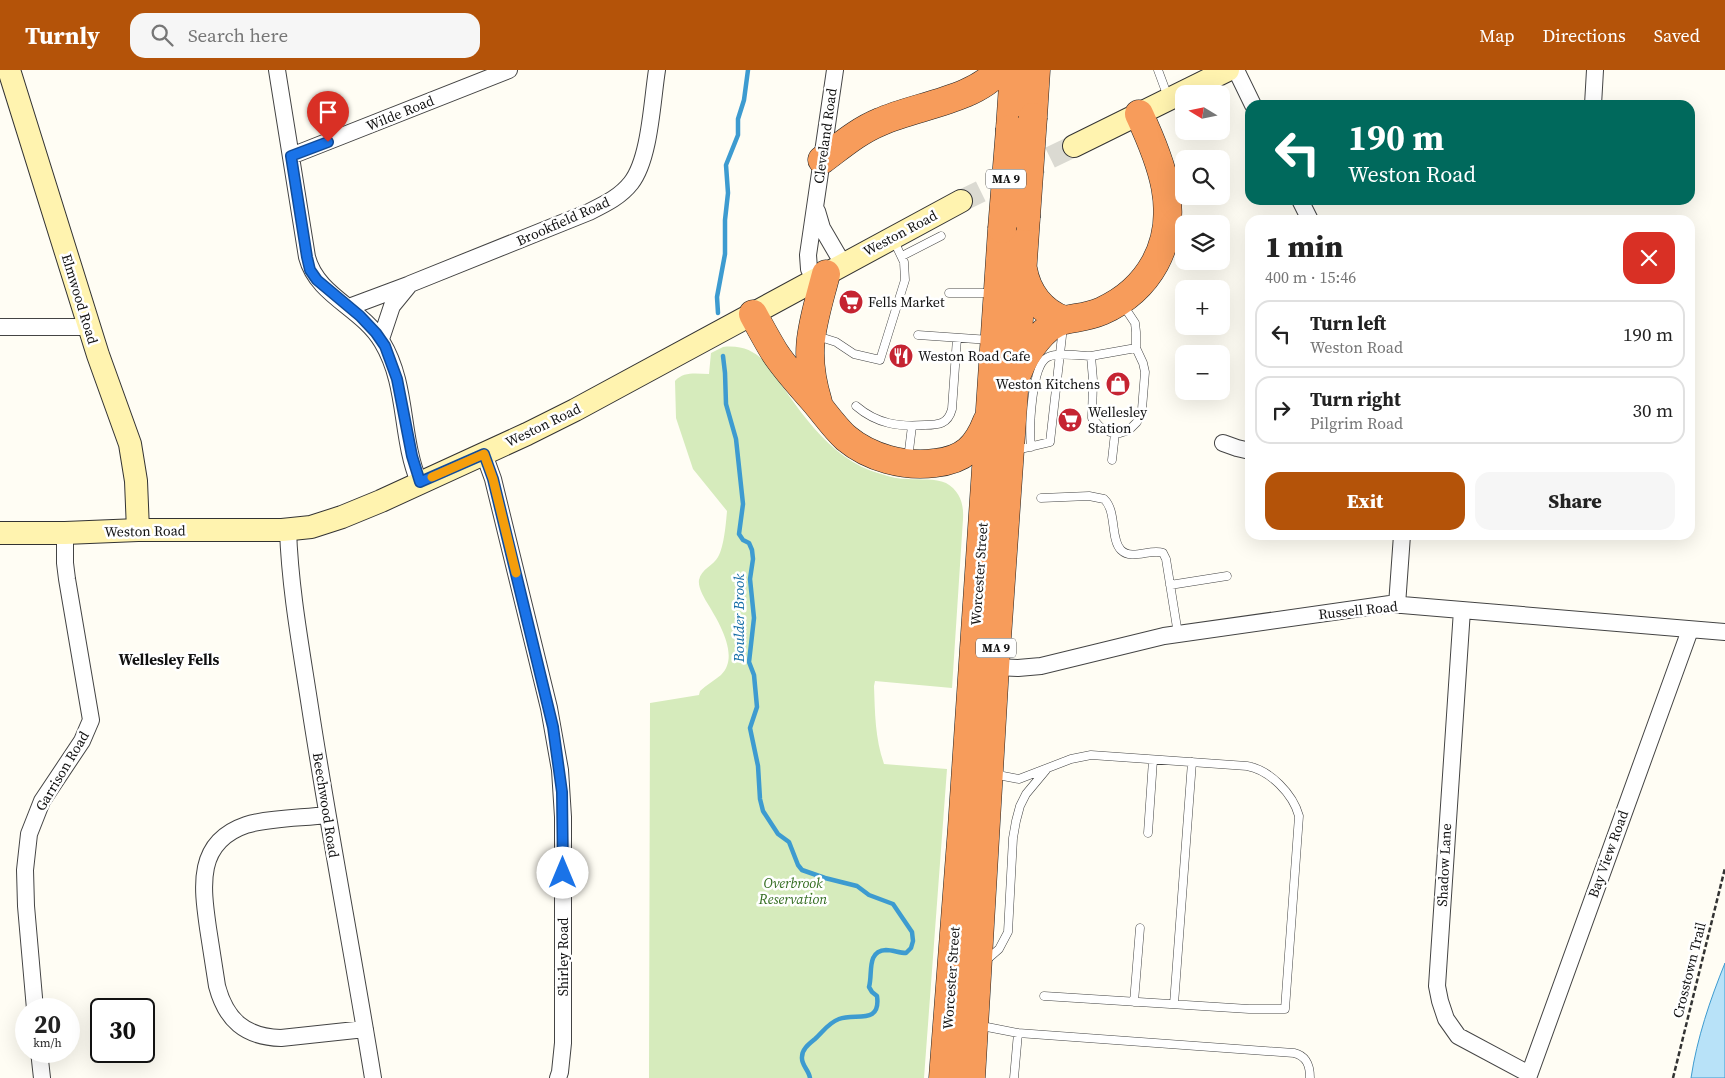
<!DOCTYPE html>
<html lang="en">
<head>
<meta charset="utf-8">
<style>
	body { margin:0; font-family:"Source Serif 4",serif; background:#f6f6f6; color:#222; height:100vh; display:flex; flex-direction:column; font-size:19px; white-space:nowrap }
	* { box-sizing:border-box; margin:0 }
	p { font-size:16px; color:#767676 }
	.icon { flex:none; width:28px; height:28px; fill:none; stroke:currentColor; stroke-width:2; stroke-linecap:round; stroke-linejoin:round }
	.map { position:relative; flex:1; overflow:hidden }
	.drawer { position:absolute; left:1245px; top:145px; width:450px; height:325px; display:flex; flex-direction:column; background:#fff; border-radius:15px; box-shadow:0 5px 20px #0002 }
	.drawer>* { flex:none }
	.top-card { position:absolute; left:1245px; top:30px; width:450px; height:105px; border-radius:15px; box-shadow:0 5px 20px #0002; background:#00695c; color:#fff; overflow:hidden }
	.needle { width:32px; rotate:280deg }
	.controls { position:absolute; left:1175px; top:15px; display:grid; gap:10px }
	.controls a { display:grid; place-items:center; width:55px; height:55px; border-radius:10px; background:#fff; box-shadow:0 5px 20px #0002; font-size:25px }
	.speed { position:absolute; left:15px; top:928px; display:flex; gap:10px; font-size:25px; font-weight:700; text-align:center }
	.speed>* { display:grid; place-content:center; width:65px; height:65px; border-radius:50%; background:#fff; box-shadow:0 5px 20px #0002; line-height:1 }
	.speed small { font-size:12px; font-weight:400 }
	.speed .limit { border:2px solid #111; border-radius:8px; background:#fff; color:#111 }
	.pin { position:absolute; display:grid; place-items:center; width:42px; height:42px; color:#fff; margin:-51px -21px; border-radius:50% 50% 50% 0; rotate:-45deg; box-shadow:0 0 5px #0007 }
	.pin .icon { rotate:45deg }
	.me { position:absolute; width:55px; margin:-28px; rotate:0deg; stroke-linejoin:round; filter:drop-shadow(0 0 4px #0008) }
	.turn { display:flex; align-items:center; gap:18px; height:105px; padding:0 20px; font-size:22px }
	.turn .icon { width:65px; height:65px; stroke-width:2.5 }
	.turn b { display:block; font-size:35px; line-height:42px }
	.round { display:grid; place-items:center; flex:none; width:52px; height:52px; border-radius:15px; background:#f6f6f6 }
	.head { display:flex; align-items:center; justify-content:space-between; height:85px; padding:0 20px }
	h1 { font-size:30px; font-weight:800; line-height:38px }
	.button { display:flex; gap:10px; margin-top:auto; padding:10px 20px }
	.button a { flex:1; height:58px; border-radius:15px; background:#b45309; color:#fff; font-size:20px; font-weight:800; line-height:58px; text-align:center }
	.button a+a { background:#f6f6f6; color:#222 }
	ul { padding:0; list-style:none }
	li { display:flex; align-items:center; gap:15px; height:68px; margin:0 10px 8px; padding:0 10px; border:2px solid #e0e0e0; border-radius:15px }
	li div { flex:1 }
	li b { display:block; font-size:19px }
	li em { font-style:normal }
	header { display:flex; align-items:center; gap:30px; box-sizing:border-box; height:70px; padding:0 25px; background:#b45309; color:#fff }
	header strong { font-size:24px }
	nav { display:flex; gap:28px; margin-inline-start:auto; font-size:18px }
	.search { width:350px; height:45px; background:#f6f6f6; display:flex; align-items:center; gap:12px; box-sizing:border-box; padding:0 18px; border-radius:15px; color:#767676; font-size:19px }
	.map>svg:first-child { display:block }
	.green { fill:#d6ebbc }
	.water { fill:#b8e2f8; stroke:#3d9bd0 }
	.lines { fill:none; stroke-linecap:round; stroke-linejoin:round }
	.stream { stroke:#3d9bd0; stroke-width:4.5 }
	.secondary-tunnel { stroke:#dbdad2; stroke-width:22; stroke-dasharray:22 11; stroke-linecap:butt }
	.lane-casing { stroke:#444; stroke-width:9 }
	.street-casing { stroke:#444; stroke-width:18 }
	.secondary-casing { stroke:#333; stroke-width:24 }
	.highway-casing { stroke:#222; stroke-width:29 }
	.path { stroke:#333; stroke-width:2.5; stroke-dasharray:5 2.5; stroke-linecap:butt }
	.lane { stroke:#fff; stroke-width:8 }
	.street { stroke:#fff; stroke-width:16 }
	.secondary { stroke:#fff3af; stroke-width:22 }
	.highway { stroke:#f79c5b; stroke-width:28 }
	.highway-bridge-casing { stroke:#222; stroke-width:29; stroke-linecap:butt }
	.highway-bridge { stroke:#f79c5b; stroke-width:28 }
	.route-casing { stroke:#114b97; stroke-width:12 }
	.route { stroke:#1a73e8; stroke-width:9 }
	.slow { stroke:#f59e0b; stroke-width:9 }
	.labels { text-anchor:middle; stroke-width:5; stroke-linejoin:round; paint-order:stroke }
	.shield { fill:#fff; stroke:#585858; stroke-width:1 }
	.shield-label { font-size:12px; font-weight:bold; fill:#111 }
	.street-label { font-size:14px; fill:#111; stroke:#fff }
	.poi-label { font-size:14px; fill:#111; stroke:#fff; text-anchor:start }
	.park-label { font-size:14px; font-style:italic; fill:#316b1e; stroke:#fff }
	.water-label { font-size:15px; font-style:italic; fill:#156da7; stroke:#fff }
	.neighbourhood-label { font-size:15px; font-weight:bold; fill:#111; stroke:#fff }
</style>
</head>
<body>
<header>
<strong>Turnly</strong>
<div class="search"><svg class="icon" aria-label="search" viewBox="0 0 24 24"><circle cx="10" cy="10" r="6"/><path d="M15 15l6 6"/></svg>Search here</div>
<nav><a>Map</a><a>Directions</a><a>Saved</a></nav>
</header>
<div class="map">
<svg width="1725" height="1008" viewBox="0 0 1725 1008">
	<rect width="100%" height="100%" fill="#fffdf4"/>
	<path class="green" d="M723 277C741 275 753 280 765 292 797 335 826 389 881 404 890 407 899 409 908 409 920 410 935 408 946 413 960 421 964 434 963 449L952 618 875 611 874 616C875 643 875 668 884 694L947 699 924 1008H649L650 633 699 625 700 621C706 615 715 610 721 605 741 586 717 549 706 531 703 525 698 517 699 510 701 499 714 495 718 487 724 477 726 453 727 441L693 399 676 348 675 311C684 301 697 304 709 304L711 283Z"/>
	<path class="water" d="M1725 893V1008H1691C1697 968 1710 930 1725 893Z"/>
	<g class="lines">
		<path class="stream" d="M718 243 717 227 725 184V150L728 123 726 95 738 65V49L744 30 748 0
			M723 286 725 303 726 334 736 369 743 434 739 464 743 470 749 473 752 480 753 489 750 509 754 548 749 592 754 605 757 637 750 658 758 696 760 729 763 741 778 764 789 772 798 795 802 800 825 808 857 816 869 825 893 834 912 862 913 871 911 878 906 883C899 883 893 880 886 880 866 881 873 904 869 917L872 922 877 926C881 955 856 943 839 949 828 953 823 962 815 969 809 974 802 979 802 987 801 995 809 1000 810 1008"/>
		<path class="secondary-tunnel" d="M961 131 1074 76"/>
		<defs>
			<path id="lane" d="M1158 0 1168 27
				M902 186 941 166
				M949 223H992
				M1123 235 1135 253 1136 262V278L1143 293 1145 302 1142 339 1137 352 1129 360 1120 363 1110 362 1100 357 1092 348 1093 310 1091 286 1136 278
				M918 265 990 270
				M817 266 836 272 854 284 880 290 905 210 904 192 893 169
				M856 336C877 354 899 357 925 355 939 355 948 354 952 339L957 268
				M1031 377C1029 359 1031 295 1048 287 1058 282 1081 286 1091 286
				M1016 380 1050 372 1063 257
				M908 389 912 356
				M1112 390 1115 363
				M1041 428 1089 426 1104 429C1117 441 1110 469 1121 480 1132 491 1151 478 1163 483L1166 489 1178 564
				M1170 515 1227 506
				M995 701 1003 706 1019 709 1071 689 1091 685 1247 696C1270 700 1293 724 1299 746L1285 939H1249L1044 926
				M1148 763 1153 690
				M984 892 999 879 1008 862 1013 768 1016 751 1020 736 1026 724 1046 700
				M1134 932 1140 858
				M1174 934 1192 692
				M979 953 987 957 1018 963
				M1014 1008 1018 963 1294 983C1307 986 1310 996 1310 1008"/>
			<path id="street" d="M277 0 307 187C317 226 362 238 382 272 408 315 400 367 419 412
				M1236 0 1253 35
				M1593 35 1595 0
				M291 86 509 0
				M1300 130 1310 150
				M817 141 822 158 843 194
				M814 210 809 199 808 185 835 0
				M349 237 408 215
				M0 257H89
				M381 269 392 236 410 214 589 142C605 134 620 127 631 113 650 89 652 31 657 0
				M1223 373 1237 378 1250 381
				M484 384 493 409 549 638 560 700 563 747V973L560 1002 558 1008
				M288 460C290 519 301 578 310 637 329 761 353 884 373 1008
				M1397 535 1402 465
				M1462 540 1437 916 1440 931 1446 949 1458 966 1529 1004
				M995 597 1018 598 1041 596 1164 566 1390 534 1725 562
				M327 745C303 748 267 748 246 755 196 772 202 816 208 858 211 877 214 896 217 916 226 950 245 967 281 968L365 959
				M35 939 26 836 25 800 29 764 42 731 82 671 91 650 67 509 65 493V463
				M39 981 42 1008
				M1528 1008 1690 560"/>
			<path id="secondary" d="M9 0 98 285 130 374 136 411 138 460
				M1074 76 1228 0
				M0 463H65L138 460H282L311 457 342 447 381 431 527 364 575 340 961 131"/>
			<path id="highway" d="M1033 47 1036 0
				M1010 59 1014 0
				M822 90C841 76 858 61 880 52 915 36 975 30 999 0
				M1023 199C1027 223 1042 242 1064 250
				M753 244C760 257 767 270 775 283 787 301 802 317 816 333 826 345 835 358 846 368 870 388 904 397 935 393 964 390 977 377 987 351
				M1018 302C1025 284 1044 254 1065 250 1079 247 1088 247 1102 241 1124 231 1143 215 1155 193 1182 143 1161 91 1139 44
				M818 332C802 280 813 254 826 204
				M943 1008 962 758 1002 159
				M971 1008 995 597 1026 147"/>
		</defs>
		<use href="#lane" class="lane-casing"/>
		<use href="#street" class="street-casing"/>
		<use href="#secondary" class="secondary-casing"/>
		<use href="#highway" class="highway-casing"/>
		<path class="path" d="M1673 1008 1725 798"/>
		<use href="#lane" class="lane"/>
		<use href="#street" class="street"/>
		<use href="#secondary" class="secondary"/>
		<use href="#highway" class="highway"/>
		<defs>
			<path id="highway-bridge" d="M1026 147 1033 47
				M1002 159 1010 59"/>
		</defs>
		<use href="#highway-bridge" class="highway-bridge-casing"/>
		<use href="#highway-bridge" class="highway-bridge"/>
	</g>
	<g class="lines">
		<defs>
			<path id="route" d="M328 72 291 86 307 187 310 200 317 210 360 246 376 263 385 276 397 309 412 386 420 412 484 384 493 409 553 657 562 722 563 803"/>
		</defs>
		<use href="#route" class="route-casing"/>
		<use href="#route" class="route"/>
		<path class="slow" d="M432 407 484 384 493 409 516 503"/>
	</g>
	<defs>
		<symbol id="supermarket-disc" viewBox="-11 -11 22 22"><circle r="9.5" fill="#c52432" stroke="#fff"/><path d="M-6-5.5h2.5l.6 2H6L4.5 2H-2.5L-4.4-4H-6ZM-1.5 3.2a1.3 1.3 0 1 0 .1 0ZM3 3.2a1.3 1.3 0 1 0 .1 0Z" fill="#fff"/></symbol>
		<symbol id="restaurant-disc" viewBox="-11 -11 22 22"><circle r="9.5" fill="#c52432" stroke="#fff"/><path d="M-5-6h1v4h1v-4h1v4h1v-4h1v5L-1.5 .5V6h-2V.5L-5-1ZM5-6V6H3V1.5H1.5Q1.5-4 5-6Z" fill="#fff"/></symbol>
		<symbol id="shop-disc" viewBox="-11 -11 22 22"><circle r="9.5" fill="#c52432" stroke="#fff"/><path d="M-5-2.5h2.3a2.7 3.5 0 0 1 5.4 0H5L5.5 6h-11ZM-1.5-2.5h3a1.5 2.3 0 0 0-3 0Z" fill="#fff"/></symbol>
	</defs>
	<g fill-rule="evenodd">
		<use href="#supermarket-disc" x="837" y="218" width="28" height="28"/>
		<use href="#restaurant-disc" x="887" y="272" width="28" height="28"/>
		<use href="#shop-disc" x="1104" y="300" width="28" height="28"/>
		<use href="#supermarket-disc" x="1056" y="336" width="28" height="28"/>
	</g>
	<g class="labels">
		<g class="shield">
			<rect x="986" y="99.5" width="40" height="19" rx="4"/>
			<rect x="976" y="568.5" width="40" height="19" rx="4"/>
		</g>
		<g class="shield-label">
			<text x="1006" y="113">MA 9</text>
			<text x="996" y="582">MA 9</text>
		</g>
		<g class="street-label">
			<text transform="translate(400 43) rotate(-22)" y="5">Wilde Road</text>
			<text transform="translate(825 66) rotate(-82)" y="5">Cleveland Road</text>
			<text transform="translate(563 151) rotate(-24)" y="5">Brookfield Road</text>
			<text transform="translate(900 163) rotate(-28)" y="5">Weston Road</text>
			<text transform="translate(80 229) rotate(73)" y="5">Elmwood Road</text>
			<text transform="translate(543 355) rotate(-26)" y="5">Weston Road</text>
			<text transform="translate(145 461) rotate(-1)" y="5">Weston Road</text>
			<text transform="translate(979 504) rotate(-86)" y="5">Worcester Street</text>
			<text transform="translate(1358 540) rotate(-6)" y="5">Russell Road</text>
			<text transform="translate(62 701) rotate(-59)" y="5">Garrison Road</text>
			<text transform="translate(326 735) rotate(81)" y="5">Beechwood Road</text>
			<text transform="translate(1608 784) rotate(-70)" y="5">Bay View Road</text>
			<text transform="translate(1444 795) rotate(-87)" y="5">Shadow Lane</text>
			<text transform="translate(563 887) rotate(-90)" y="5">Shirley Road</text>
			<text transform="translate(1689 900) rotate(-76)" y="5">Crosstown Trail</text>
			<text transform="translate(951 908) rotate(-86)" y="5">Worcester Street</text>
		</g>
		<g class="poi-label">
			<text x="868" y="237">Fells Market</text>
			<text x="918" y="291">Weston Road Cafe</text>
			<text x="1100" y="319" text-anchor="end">Weston Kitchens</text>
			<text x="1088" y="347">Wellesley<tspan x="1088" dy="16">Station</tspan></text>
		</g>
		<g class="park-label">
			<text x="793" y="818">Overbrook<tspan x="793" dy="16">Reservation</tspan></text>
		</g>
		<g class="water-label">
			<text transform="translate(739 548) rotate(-90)" y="5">Boulder Brook</text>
		</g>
		<g class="neighbourhood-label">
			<text x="169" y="595">Wellesley Fells</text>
		</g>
	</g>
</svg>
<div class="controls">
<a><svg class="needle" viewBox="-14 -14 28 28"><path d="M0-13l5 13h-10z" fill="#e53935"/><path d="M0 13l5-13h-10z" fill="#767676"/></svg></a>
<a><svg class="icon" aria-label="search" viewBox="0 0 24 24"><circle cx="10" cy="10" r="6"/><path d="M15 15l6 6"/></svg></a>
<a><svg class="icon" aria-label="layers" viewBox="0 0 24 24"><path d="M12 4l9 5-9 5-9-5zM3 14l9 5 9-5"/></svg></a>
<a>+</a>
<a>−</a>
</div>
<div class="speed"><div>20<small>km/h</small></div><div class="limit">30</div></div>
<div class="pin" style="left:328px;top:72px;background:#d93025"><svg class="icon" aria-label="arrive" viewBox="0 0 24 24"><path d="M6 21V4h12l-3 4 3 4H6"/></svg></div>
<svg class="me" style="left:563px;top:803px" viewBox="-20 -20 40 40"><circle r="19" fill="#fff"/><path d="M0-13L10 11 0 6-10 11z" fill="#1a73e8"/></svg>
<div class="top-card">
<div class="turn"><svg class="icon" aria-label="left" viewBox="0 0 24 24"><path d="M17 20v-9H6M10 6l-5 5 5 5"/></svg><div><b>190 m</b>Weston Road</div></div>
</div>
<section class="drawer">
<div class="head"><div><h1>1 min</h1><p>400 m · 15:46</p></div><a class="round" style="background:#d93025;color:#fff"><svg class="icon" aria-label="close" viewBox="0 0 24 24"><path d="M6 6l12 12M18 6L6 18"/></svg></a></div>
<ul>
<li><svg class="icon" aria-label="left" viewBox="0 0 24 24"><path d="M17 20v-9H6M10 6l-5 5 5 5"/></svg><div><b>Turn left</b><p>Weston Road</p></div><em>190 m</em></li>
<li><svg class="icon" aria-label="right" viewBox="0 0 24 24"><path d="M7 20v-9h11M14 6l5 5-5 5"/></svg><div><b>Turn right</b><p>Pilgrim Road</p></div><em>30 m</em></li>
</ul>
<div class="button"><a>Exit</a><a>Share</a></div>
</section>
</div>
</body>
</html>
